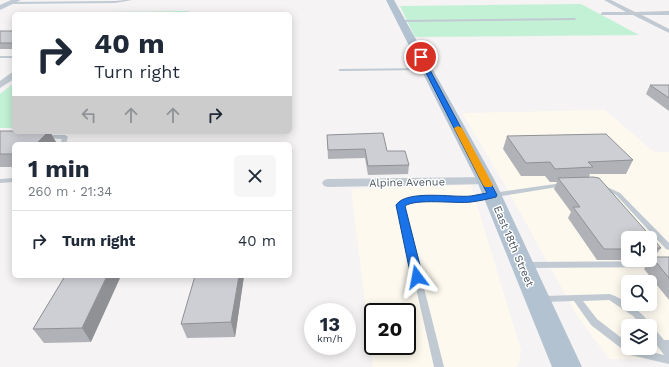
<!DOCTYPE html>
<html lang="en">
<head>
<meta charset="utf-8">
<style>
	body { margin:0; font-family:"Work Sans",sans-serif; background:#f6f6f7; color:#1f2937; height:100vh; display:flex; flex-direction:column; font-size:15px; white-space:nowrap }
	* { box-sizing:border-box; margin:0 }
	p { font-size:13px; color:#747a83 }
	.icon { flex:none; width:22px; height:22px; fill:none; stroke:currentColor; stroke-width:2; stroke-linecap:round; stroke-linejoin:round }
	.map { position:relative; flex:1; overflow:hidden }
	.details { position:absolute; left:12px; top:142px; width:280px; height:136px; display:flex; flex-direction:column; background:#fff; border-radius:6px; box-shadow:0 2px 10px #0003 }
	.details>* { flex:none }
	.banner { position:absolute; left:12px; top:12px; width:280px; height:122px; border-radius:6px; box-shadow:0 2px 10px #0003; background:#fff; color:#1f2937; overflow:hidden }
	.controls { position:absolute; left:621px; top:231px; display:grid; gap:8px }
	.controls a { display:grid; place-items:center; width:36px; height:36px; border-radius:6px; background:#fff; box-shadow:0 2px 10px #0003; font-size:20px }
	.speed { position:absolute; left:304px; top:303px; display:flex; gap:8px; font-size:20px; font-weight:700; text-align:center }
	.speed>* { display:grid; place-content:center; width:52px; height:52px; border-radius:50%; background:#fff; box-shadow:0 2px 10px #0003; line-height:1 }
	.speed small { font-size:10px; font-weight:400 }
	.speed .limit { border:2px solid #111; border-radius:6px; background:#fff; color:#111 }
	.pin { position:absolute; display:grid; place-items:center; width:34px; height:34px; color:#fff; margin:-17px; border:2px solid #fff; border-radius:50%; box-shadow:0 1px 4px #0007 }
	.me { position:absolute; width:44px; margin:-22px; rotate:347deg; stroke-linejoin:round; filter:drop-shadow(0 0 3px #0008) }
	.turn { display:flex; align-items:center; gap:14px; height:84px; padding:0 16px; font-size:18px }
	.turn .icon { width:52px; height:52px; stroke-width:2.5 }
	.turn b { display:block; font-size:28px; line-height:34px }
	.lanes { display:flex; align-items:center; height:38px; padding:0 16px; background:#0003; justify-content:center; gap:20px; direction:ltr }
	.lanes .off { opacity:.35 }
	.round { display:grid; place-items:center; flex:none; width:42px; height:42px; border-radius:6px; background:#f6f6f7 }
	.head { display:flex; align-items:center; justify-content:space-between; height:68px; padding:0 16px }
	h1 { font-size:24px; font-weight:700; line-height:30px }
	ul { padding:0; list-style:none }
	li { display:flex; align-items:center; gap:12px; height:60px; padding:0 16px; border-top:1px solid #e0e1e3 }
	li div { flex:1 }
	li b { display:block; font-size:15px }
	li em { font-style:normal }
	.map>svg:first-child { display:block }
	.commercial { fill:#fdf9ef; fill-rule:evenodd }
	.green { fill:#c3f1d5 }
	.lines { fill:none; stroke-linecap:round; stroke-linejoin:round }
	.lane { fill:#c1cad2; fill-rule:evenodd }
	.street { fill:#c1cad2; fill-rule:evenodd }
	.secondary { fill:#c1cbd6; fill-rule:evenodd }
	.primary { fill:#b3c2d1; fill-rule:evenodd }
	.wall { fill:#b0b2b7 }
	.shaded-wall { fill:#909195 }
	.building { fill:#cdcfd5; stroke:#909195 }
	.route { fill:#1a73e8; stroke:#114b97 }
	.slow { fill:#f59e0b }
	.labels { text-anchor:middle; stroke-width:3; stroke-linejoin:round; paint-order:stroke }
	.street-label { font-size:11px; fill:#4a5661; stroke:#fff }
</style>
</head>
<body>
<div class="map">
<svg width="669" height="367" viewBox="0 0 669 367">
	<rect width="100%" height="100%" fill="#f5f3f3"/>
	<path class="commercial" d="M605 110 654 152H669V359H609L576 314 505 185 462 113ZM628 238H650V260H628ZM628 282H650V304H628ZM628 326H650V348H628Z
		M471 185 521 350 519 364 515 367H373L351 189ZM373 312H407V346H373Z"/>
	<path class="green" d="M581 4 639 35 415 37 400 6Z
		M189 11 187 14H107L110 12Z
		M14 83V128H0V94Z"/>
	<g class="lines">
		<path class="lane" d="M125 0H132L115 3 11 4 10 3 11 2 115 1Z
			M575 18 576 20 402 22 400 21 402 20Z
			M0 56H14V58H0Z
			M427 68 429 69 428 70 340 71 338 70 340 69Z
			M46 135H65L68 137 66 144H60L62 139 44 138 43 137 44 136Z
			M14 178V182L0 183V179Z
			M562 183 564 184 565 185 564 186 471 201H420L406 203 403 205 444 367H434L397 205C399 202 401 200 404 199L420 197H471L492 193Z
			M603 185 620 193 669 243V250L666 249 616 195 601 188 600 187Z
			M669 261V267L527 268 524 267 523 265 524 263 527 262Z
			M610 294C622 298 647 314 651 327H653L664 340H669V364L630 355 591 325 574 301 543 302 540 301 539 299 540 297 543 296ZM609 300 633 316 642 326H650V336L664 355 635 348H628V343L597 319 583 301Z"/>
		<path class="street" d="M604 0H611L635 12 669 11V15H642L669 29V33L633 15H601V13L603 12H626Z
			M11 73H14V79L0 88V81Z
			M486 177 490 178 492 181 490 184 328 187 324 186 322 183 324 180 328 179Z"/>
		<path class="secondary" d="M11 0H21L0 10V5Z"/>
		<path class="primary" d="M386 0H394L495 181 582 367H552L477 181Z"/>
	</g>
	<path class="wall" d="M0 31H14V49H0Z
		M650 85H669V111L646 94Z
		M0 131 14 132H50L56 142 14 144V167H0Z
		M327 135 387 151 409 165 408 174 368 175 365 158 328 159Z
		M507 136 633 160 626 174H590L589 177 628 238V260H597L568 218 571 212 554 189 557 182H550L545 176H521L503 149Z
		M650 248H661L654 257 669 258V300L644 269 650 260Z
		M65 276 91 342 44 343 33 329Z
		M244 276 235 337 187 338 181 324Z"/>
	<path class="shaded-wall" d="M48 132H50L56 142 54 144H36Z
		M107 276H121L91 342 82 328Z
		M239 276H244L235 337 231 322Z"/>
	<path class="building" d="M0 31H14V43H0Z
		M650 85H669V98Z
		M0 131H14V132H48L36 144H14V154H0Z
		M383 133 387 151H405L409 165 368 166 365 149 328 150 327 135Z
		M606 134 633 160 588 162 593 167 555 169 550 162 526 163 507 136Z
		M593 177 599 178 661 248H650V238H628V249H604L573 207H580L558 178Z
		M652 257H669V278Z
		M65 276H107L82 328 33 329Z
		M195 276H239L231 322 181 324Z"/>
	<path class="route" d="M421 56 423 57 497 195 496 197C488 199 479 201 471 202 456 204 416 198 405 206L423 277 421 280 417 282 413 280 411 277 396 205C407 189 453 198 471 196 476 195 482 194 487 193L418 57Z"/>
	<path class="slow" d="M458 126 462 128 493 185 491 187H485L483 185 454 128Z"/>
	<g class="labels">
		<g class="street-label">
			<text transform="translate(407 182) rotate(-1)" y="4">Alpine Avenue</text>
			<text transform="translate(514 246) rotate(67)" y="4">East 18th Street</text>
		</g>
	</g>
</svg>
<div class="controls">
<a><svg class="icon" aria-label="sound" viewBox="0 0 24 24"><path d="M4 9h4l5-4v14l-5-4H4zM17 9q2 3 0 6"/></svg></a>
<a><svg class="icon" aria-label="search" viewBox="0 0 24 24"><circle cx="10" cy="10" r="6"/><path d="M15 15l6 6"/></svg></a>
<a><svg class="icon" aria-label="layers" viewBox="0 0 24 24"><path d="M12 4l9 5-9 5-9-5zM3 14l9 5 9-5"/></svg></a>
</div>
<div class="speed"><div>13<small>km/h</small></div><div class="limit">20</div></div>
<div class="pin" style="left:421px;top:57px;background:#d93025"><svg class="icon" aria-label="arrive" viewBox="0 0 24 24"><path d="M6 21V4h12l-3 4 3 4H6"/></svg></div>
<svg class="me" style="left:417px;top:277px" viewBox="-20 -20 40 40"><path d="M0-17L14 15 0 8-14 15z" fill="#1a73e8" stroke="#fff" stroke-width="4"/></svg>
<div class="banner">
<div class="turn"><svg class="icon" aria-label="right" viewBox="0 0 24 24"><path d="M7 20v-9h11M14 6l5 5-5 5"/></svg><div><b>40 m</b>Turn right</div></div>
<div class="lanes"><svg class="icon off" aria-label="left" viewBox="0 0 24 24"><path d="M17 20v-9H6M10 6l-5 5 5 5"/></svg><svg class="icon off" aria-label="ahead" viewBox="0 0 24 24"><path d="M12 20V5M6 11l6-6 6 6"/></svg><svg class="icon off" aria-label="ahead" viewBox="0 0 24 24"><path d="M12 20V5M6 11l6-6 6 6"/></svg><svg class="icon" aria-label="right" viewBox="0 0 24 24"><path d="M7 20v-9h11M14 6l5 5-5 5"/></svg></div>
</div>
<section class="details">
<div class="head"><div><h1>1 min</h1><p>260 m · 21:34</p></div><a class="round"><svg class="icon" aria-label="close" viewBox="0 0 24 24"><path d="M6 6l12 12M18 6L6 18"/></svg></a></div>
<ul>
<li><svg class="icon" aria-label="right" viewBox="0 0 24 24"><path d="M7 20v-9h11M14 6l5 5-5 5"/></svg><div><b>Turn right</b></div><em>40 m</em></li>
</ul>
</section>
</div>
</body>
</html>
